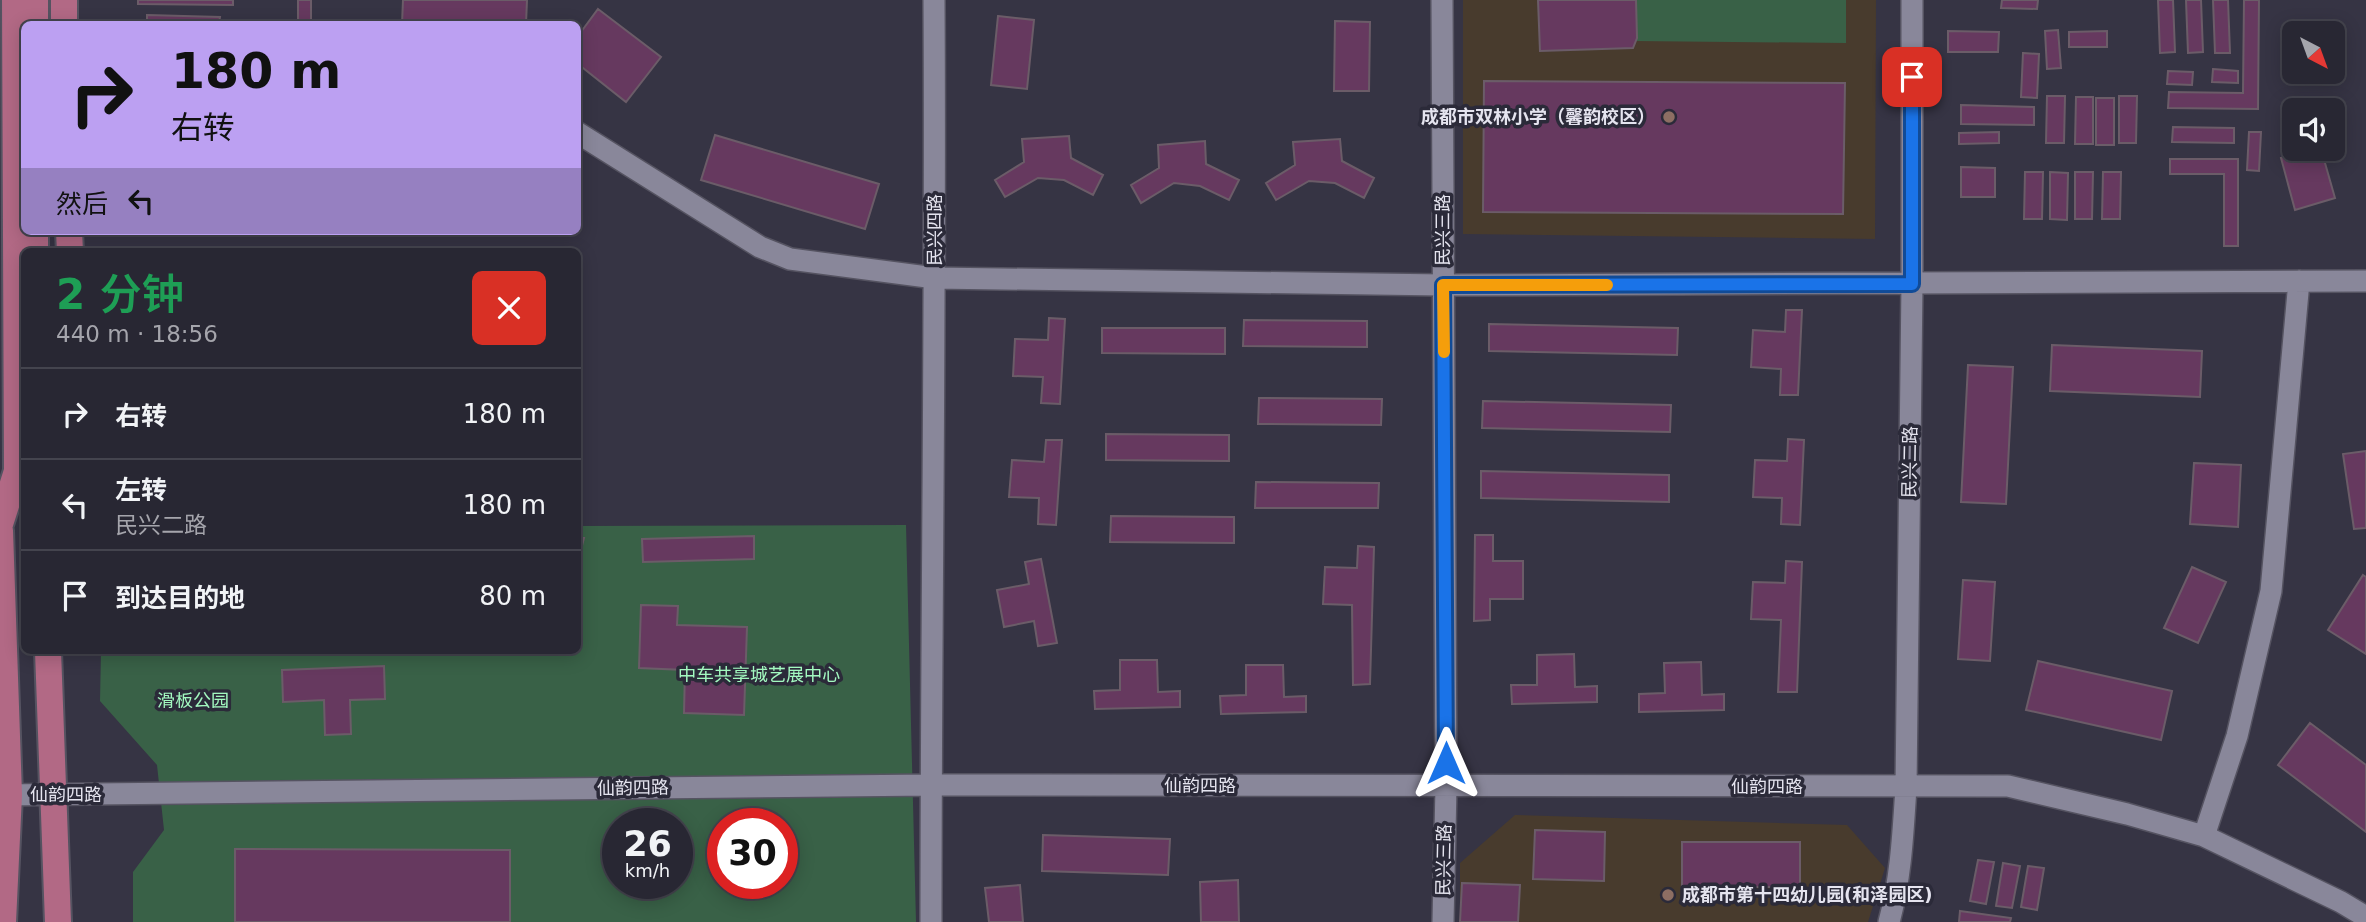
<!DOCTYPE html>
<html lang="zh">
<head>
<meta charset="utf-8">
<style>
	body { margin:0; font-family:"DejaVu Sans","Noto Sans SC",sans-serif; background:#302f3b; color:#f1f3f6; height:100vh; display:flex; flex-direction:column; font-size:26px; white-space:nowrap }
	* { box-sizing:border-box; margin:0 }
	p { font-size:23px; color:#a5a5ac }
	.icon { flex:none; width:38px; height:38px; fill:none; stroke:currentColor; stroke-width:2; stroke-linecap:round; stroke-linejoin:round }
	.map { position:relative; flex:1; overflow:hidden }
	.panel { position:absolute; left:21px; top:248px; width:560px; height:406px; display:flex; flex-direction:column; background:#282733; border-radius:10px; box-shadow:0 4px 18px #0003,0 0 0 2px #44444e }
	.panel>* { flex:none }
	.banner { position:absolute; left:21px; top:21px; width:560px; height:214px; border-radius:10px; box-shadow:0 4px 18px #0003,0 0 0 2px #44444e; background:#bca0f2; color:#111; overflow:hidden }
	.needle { width:46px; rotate:139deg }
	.tools { position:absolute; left:2282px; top:21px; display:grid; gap:14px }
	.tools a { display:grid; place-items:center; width:63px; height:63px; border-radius:10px; background:#282733; box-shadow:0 4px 18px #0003,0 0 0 2px #44444e; font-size:35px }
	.speed { position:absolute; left:602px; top:808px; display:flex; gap:14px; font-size:35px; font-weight:700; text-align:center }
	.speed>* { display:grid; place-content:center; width:91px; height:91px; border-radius:50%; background:#282733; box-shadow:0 4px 18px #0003,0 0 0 2px #44444e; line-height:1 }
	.speed small { font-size:18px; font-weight:400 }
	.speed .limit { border:10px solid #d22; background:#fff; color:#111 }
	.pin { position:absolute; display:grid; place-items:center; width:60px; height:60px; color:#fff; margin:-30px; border-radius:14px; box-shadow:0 4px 10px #0006 }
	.me { position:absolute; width:77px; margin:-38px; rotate:0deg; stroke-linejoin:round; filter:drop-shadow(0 0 5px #0008) }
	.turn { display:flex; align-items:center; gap:24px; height:147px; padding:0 35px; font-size:32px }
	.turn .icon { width:91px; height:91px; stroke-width:2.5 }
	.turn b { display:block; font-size:49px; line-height:60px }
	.then { display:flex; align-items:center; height:66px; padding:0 35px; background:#0003; gap:14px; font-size:26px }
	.round { display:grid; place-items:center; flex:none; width:74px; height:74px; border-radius:10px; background:#302f3b }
	.overview { display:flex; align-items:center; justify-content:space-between; height:119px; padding:0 35px }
	h1 { font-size:42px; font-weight:600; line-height:52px; color:#1e9e55 }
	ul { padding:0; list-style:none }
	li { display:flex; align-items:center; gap:21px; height:91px; padding:0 35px; border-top:2px solid #44444e }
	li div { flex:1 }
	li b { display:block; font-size:26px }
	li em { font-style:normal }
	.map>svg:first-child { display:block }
	.education { fill:#483b2d }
	.green { fill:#396147; fill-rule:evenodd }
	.building { fill:#66395f; stroke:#6b5c68; stroke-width:2 }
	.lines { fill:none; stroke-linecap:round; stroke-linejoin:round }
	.minor-casing { stroke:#555361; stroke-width:24 }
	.major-casing { stroke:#555361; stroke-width:30 }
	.minor { stroke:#89879a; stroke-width:21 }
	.major { stroke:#b26985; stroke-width:26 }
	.route-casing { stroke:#114b97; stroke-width:18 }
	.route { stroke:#1a73e8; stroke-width:12 }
	.slow { stroke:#f59e0b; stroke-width:12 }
	.education-dot { fill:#8d6e63; stroke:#2b2a39; stroke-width:2.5 }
	.labels { text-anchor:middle; stroke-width:7; stroke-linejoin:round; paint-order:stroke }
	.poi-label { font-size:18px; font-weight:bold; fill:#e5e4ef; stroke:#2b2a39; text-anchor:end }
	.street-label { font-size:18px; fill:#e5e4ef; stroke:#2b2a39 }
	.park-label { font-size:18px; fill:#a3f9c0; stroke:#2b2a39 }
</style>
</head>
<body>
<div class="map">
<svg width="2366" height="922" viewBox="0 0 2366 922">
	<rect width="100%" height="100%" fill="#363444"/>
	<path class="education" d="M1463 0H1876L1875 239 1463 234Z
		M1515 815 1847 825 1885 868 1868 922H1460V863Z"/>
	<path class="green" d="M1634 0H1846V43L1634 41Z
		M906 525 916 922H133V872L164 830 157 765 100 701 101 651H578V526ZM618 824H677V884H618ZM723 824H782V884H723Z"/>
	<path class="building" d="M138 0H233V5L138 4Z
		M298 0H311V24H298Z
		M403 0H527L526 24H402Z
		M1538 0H1636L1637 38 1633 48 1540 51Z
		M2002 0H2038L2037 9 2001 8Z
		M2158 0H2173L2175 52 2160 53Z
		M2186 0H2201L2203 52 2188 53Z
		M2213 0H2228L2230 53H2215Z
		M2244 0H2259L2258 109 2168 108 2169 92 2243 93Z
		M598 9 661 57 626 102 578 64V36Z
		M147 15 220 17 219 24H147Z
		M998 16 1034 20 1027 89 991 85Z
		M1335 21 1370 22 1369 91H1334Z
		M2058 30 2061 68 2047 69 2045 31Z
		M1948 31 1999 32 1998 52H1948Z
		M2107 31V47H2069V32Z
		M2023 53 2039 54 2037 98 2021 97Z
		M2213 69 2238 71V83L2212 82Z
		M2168 71 2193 72 2192 85 2167 84Z
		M1484 81 1845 83 1843 214 1483 212Z
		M2047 96H2065L2064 143H2046Z
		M2119 96H2137L2136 143H2119Z
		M2076 97H2093V144H2075Z
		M2096 98H2114V145H2096Z
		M1961 105 2034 107V125L1961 124Z
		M2173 127 2234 128V143L2172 142Z
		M1999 132V143L1959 144V133Z
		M2249 132H2261L2259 171 2247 170Z
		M715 135 879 184 865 229 701 180Z
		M1069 136 1071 158 1103 175 1093 195 1064 180 1038 178 1005 197 995 180 1024 162 1022 139Z
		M1340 139 1342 161 1374 178 1364 198 1335 183 1309 181 1276 200 1266 183 1295 165 1293 142Z
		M1205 141 1206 164 1239 180 1229 200 1200 186 1174 183 1141 203 1131 185 1159 168 1158 145Z
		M2311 149H2321L2335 198 2295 210 2281 158Z
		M2170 159H2238V246H2224V174H2170Z
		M1961 167 1995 168V197H1961Z
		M2025 172H2043L2042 219H2024Z
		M2050 172 2068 173 2067 220 2050 219Z
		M2075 172H2093L2092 219H2075Z
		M2103 172H2121L2120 219H2102Z
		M1786 310H1802L1798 395H1780L1781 369 1751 367 1753 330 1785 332Z
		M1049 318 1065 319 1060 404 1041 403 1043 377 1013 376 1015 339 1048 340Z
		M1244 320 1367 321V347L1243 346Z
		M1489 324 1678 328 1677 355 1489 351Z
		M1102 328H1225V354L1102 353Z
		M2052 345 2202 351 2200 397 2050 391Z
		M1968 365 2013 367 2006 504 1961 502Z
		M1259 398 1382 399 1381 425 1258 424Z
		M1483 401 1671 405 1670 432 1482 428Z
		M1106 434 1229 435V461L1106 460Z
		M1788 439 1804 440 1800 525 1781 524 1782 498 1753 497 1755 460 1787 461Z
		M1046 440H1062L1056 525 1038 524 1039 498 1009 497 1012 460 1044 462Z
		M2366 451V528L2354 529 2343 454Z
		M2194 463 2241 465 2238 527 2190 524Z
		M1481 471 1669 475V502L1481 498Z
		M1256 482 1379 483 1378 508H1255Z
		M1111 516 1234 517V543L1110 542Z
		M1475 535H1493V561H1523V599H1490V620L1474 621Z
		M754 536V559L643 562 642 539Z
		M578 538H584L578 561Z
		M1358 546 1374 547 1370 684 1353 685 1352 605 1323 604 1325 567 1357 568Z
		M1041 559 1057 643 1038 646 1034 621 1004 627 997 590 1029 584 1025 562Z
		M1786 561 1802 562 1797 692H1778L1781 620 1751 619 1753 582 1785 583Z
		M2192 567 2226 582 2198 643 2164 628Z
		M2363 575 2366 577V654L2328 630Z
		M1963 580 1995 582 1990 661 1958 659Z
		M641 605 678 606 677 625 747 627 744 715 684 713 685 670 639 668Z
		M1574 654 1575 687 1597 686V702L1512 704 1511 685H1537V655Z
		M1120 660H1157L1158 692 1180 691V707L1095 709 1094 691 1120 690Z
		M2038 661 2172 691 2161 740 2026 710Z
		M1701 662 1702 695 1724 694V710L1639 712V694L1665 693 1664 663Z
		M1246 665H1283L1284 697 1306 696V712L1221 714 1220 696 1246 695Z
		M384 666 385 699 350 700 351 734 325 735 324 700 283 702 282 670Z
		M2310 723 2366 765V832L2278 765Z
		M1535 830 1605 832 1604 881 1533 879Z
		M1043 835 1170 839 1168 875 1042 871Z
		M1682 842H1800V887H1682Z
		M235 849 510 850V922H235Z
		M1978 860 1994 862 1986 904 1970 901Z
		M2003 863 2020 866 2012 908 1996 906Z
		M2028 866 2044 868 2037 910 2021 907Z
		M1238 880 1239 922H1201L1200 882Z
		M1462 883 1520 885 1518 922H1460Z
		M1020 885 1023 922H989L985 888Z
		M1960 911 2011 918 2010 922H1959Z"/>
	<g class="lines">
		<defs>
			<path id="minor" d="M1442 0 1446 787 1443 922
				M578 133 760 247 790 259 935 278 1443 285 2366 281
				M0 795 931 785 2008 786 2127 814 2204 836 2341 902 2366 917
				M2204 836 2237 736 2271 591 2299 281
				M931 922C931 615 936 307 934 0
				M1889 922C1901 878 1903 833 1906 787L1912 284V0"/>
			<path id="major" d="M35 0V24
				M64 0V24
				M35 231V252
				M69 231 70 252
				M0 524 17 471 15 0
				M0 531 9 795 3 922
				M48 651 58 922"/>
		</defs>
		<use href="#minor" class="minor-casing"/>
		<use href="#major" class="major-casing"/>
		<use href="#minor" class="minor"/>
		<use href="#major" class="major"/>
	</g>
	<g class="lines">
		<defs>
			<path id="route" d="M1446 763 1443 285 1912 284V77"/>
		</defs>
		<use href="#route" class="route-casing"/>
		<use href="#route" class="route"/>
		<path class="slow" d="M1444 352 1443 285H1607"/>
	</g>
	<g class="education-dot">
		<circle cx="1669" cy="117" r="7"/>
		<circle cx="1668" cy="895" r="7"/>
	</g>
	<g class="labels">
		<g class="poi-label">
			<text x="1655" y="123">成都市双林小学（馨韵校区）</text>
			<text x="1682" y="901" text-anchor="start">成都市第十四幼儿园(和泽园区)</text>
		</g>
		<g class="street-label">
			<text transform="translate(935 230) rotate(-90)" y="6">民兴四路</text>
			<text transform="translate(1443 230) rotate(-90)" y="6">民兴三路</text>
			<text transform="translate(1910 462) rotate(-89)" y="6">民兴二路</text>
			<text x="1200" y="792">仙韵四路</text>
			<text x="1767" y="793">仙韵四路</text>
			<text transform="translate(633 788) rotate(-1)" y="6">仙韵四路</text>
			<text x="66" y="801">仙韵四路</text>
			<text transform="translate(1444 860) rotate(-89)" y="6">民兴三路</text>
		</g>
		<g class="park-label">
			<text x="759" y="681">中车共享城艺展中心</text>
			<text x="193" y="707">滑板公园</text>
		</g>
	</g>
</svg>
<div class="tools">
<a><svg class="needle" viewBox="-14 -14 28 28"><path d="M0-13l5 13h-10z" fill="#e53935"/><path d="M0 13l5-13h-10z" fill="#a5a5ac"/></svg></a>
<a><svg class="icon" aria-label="sound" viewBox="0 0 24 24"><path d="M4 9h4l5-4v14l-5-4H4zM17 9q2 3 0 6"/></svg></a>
</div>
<div class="speed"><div>26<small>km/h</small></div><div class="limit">30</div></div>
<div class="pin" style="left:1912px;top:77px;background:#d93025"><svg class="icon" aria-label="arrive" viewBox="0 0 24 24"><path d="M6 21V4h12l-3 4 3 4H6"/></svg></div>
<svg class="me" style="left:1446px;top:763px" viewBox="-20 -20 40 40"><path d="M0-17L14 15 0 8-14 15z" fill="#1a73e8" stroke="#fff" stroke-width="4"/></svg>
<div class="banner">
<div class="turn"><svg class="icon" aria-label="right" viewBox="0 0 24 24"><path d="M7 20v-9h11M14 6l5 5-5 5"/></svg><div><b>180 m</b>右转</div></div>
<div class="then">然后<svg class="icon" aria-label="left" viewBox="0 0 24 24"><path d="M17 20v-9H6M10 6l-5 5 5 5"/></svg></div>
</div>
<section class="panel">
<div class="overview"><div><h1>2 分钟</h1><p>440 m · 18:56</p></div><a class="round" style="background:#d93025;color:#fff"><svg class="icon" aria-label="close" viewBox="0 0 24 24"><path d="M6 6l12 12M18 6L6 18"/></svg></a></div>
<ul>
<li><svg class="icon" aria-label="right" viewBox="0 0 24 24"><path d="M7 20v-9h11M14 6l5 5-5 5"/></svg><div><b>右转</b></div><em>180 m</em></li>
<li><svg class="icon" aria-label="left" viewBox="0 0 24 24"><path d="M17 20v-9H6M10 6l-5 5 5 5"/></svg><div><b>左转</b><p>民兴二路</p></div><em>180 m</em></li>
<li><svg class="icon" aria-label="arrive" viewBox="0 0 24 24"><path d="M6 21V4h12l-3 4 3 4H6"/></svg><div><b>到达目的地</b></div><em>80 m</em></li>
</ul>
</section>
</div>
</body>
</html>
